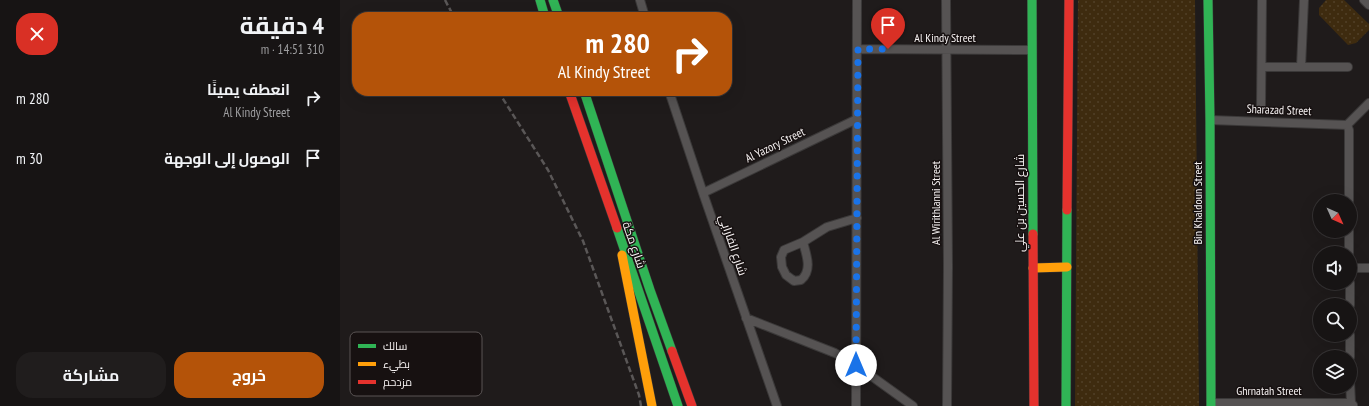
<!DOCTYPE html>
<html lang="ar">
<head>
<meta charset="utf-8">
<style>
	body { margin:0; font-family:"PT Sans Narrow",Cairo,sans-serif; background:#201d1d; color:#f1f3f6; direction:rtl; height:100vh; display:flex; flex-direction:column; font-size:15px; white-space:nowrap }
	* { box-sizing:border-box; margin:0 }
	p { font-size:13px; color:#9e9ea0 }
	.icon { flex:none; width:22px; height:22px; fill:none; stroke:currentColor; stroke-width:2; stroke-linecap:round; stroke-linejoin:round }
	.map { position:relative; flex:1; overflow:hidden; direction:ltr }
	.panel { display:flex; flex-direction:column; background:#171414; width:340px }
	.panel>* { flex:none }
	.banner { position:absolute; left:12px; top:12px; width:380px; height:84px; border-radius:16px; box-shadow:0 4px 16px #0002,0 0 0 1px #363334; direction:rtl; background:#b45309; color:#fff; overflow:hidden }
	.needle { width:26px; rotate:135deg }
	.controls { position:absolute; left:973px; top:194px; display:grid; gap:8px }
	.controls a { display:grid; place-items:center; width:44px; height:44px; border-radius:50%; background:#171414; box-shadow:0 4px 16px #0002,0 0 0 1px #363334; font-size:20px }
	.pin { position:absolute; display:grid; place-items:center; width:34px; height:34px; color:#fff; margin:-41px -17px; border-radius:50% 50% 50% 0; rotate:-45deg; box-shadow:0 0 4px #0007 }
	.pin .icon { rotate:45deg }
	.me { position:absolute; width:44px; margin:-22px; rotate:0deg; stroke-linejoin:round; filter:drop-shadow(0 0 3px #0008) }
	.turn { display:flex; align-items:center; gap:14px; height:84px; padding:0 16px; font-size:18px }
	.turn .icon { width:52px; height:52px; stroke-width:2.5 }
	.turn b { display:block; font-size:28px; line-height:34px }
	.round { display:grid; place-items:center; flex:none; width:42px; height:42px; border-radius:16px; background:#201d1d }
	.head { display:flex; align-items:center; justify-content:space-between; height:68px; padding:0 16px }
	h1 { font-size:24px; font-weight:700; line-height:30px }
	.cta { display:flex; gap:8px; margin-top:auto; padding:8px 16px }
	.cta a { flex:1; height:46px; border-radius:16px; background:#b45309; color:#fff; font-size:16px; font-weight:700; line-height:46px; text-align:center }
	.cta a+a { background:#201d1d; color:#f1f3f6 }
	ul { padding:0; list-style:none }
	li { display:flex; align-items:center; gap:12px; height:60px; padding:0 16px }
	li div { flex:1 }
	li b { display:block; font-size:15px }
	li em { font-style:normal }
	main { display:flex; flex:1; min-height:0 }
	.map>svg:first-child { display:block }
	.park { fill:url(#park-dots) }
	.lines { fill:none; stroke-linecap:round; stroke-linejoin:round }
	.street-casing { stroke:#3b3939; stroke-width:10 }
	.fast-casing { stroke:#3b3939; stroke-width:10 }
	.slow-casing { stroke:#3b3939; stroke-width:10 }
	.jam-casing { stroke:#3b3939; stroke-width:10 }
	.street { stroke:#565353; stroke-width:8 }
	.fast { stroke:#30b455; stroke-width:9 }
	.slow { stroke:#ff9f0a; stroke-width:9 }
	.jam { stroke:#e5322d; stroke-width:9 }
	.rail { stroke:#5a5757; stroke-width:2.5; stroke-dasharray:6 3; stroke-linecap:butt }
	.route { stroke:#1a73e8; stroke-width:7; stroke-dasharray:0 12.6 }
	.labels { text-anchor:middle; stroke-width:3; stroke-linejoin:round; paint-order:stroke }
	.street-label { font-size:12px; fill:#f6f2f2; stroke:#171111 }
	.key { fill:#171111; stroke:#5a5454; stroke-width:1 }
	.key-label { font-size:11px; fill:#f6f2f2 }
</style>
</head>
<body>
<main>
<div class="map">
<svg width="1029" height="406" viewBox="0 0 1029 406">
	<defs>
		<pattern id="park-dots" width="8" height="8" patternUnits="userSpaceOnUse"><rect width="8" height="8" fill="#3e2b0f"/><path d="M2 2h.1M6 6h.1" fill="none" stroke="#514027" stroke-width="1.8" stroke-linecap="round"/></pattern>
	</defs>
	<rect width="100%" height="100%" fill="#1f1b1b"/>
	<path class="park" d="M738 0H855L859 406H735Z
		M986 0H1004L1029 24V30L1016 43 1008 45 979 15V8Z"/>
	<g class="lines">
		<defs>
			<path id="street" d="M300 0 305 17
				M606 0 608 266 607 406
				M1024 0 1029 5
				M518 49 692 50
				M922 67H1008
				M961 67 964 0
				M329 91 363 193 437 406
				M921 107 922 0
				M870 120 1007 125
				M1007 125 1009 130V201
				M1007 125 1029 103
				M363 193 517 119
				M1009 231V253
				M463 242C466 254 473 270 461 280L454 281 446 275 442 267 441 257 444 250 463 242 487 227 517 218
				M1010 268H1029
				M1010 283V305
				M406 318 495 353 516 365 573 406
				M1010 335V357
				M1010 382 1011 403 1013 405
				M871 403H1011
				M516 406 517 0"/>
			<path id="fast" d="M200 0 205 17
				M213 0 219 17
				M692 0 693 234
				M868 0 870 120 871 406
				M244 91 310 290 332 351
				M277 228 338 406
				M726 406 727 210"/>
			<path id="slow" d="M282 255 312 406
				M693 268 727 267"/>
			<path id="jam" d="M229 91 277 228
				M727 210 729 0
				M693 234 694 406
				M332 351 352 406"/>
		</defs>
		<use href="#street" class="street-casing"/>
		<use href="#fast" class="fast-casing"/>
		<use href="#slow" class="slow-casing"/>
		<use href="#jam" class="jam-casing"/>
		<use href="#street" class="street"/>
		<use href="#fast" class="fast"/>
		<use href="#slow" class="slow"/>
		<use href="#jam" class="jam"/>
		<path class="rail" d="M105 0 114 17
			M158 91 208 170 243 241 299 395 301 406"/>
	</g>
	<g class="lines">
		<path class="route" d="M516 365 518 49H548"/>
	</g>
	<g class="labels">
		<g class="street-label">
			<text x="605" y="42">Al Kindy Street</text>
			<text transform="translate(939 110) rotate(2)" y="4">Sharazad Street</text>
			<text transform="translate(435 145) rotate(-26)" y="4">Al Yazory Street</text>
			<text transform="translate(596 203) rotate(-90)" y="4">Al Wirithlanni Street</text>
			<text transform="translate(680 203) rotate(-90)" y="4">شارع الحسين بن علي</text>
			<text transform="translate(858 203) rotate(-90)" y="4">Bin Khaldoun Street</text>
			<text transform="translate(294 245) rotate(71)" y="4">شارع مكة</text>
			<text transform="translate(393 245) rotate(71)" y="4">شارع الفارابي</text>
			<text x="929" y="395">Ghrnatah Street</text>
		</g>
	</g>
	<rect x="10" y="332" width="132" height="64" rx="6" class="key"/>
	<rect x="18" y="344" width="18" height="4" fill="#30b455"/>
	<rect x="18" y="362" width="18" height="4" fill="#ff9f0a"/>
	<rect x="18" y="380" width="18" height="4" fill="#e5322d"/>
	<g class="key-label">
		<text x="43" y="350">سالك</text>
		<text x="43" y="368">بطيء</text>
		<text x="43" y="386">مزدحم</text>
	</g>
</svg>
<div class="controls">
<a><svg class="needle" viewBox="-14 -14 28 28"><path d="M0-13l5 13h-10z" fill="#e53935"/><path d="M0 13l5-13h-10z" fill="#9e9ea0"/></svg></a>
<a><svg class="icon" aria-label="sound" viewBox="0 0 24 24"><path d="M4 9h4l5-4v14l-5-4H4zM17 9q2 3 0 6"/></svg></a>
<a><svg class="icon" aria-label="search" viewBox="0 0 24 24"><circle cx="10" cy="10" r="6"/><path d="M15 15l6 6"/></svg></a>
<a><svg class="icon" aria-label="layers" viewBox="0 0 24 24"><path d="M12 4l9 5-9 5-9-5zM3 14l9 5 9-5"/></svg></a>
</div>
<div class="pin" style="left:548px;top:49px;background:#d93025"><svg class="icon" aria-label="arrive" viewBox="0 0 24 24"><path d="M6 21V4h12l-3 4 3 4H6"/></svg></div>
<svg class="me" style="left:516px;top:365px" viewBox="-20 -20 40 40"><circle r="19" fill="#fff"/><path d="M0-13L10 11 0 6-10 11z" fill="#1a73e8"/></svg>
<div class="banner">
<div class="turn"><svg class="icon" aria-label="right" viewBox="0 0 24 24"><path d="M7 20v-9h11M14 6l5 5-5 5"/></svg><div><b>280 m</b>Al Kindy Street</div></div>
</div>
</div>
<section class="panel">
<div class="head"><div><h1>4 دقيقة</h1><p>310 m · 14:51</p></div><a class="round" style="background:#d93025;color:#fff"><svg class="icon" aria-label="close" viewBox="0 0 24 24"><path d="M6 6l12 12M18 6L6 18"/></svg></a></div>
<ul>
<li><svg class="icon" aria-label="right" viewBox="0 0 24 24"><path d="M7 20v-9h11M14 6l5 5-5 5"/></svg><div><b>انعطف يمينًا</b><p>Al Kindy Street</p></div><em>280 m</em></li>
<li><svg class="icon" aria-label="arrive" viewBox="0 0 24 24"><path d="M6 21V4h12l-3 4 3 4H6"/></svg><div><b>الوصول إلى الوجهة</b></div><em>30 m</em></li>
</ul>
<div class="cta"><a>خروج</a><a>مشاركة</a></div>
</section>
</main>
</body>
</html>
